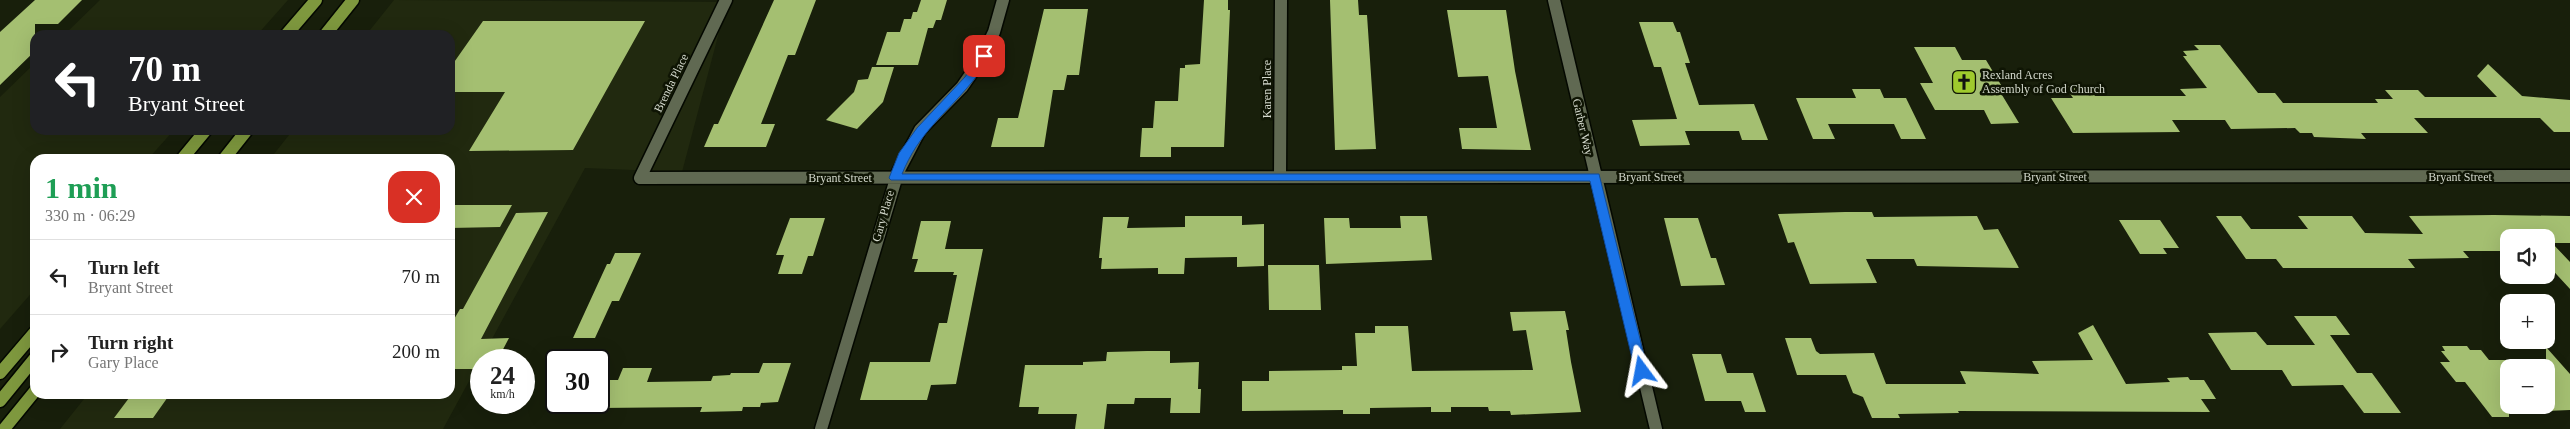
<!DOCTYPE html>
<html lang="en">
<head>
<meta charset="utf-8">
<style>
	body { margin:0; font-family:"Times New Roman",serif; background:#f6f6f6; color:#222; height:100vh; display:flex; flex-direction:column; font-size:19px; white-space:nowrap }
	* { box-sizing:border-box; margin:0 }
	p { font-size:16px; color:#767676 }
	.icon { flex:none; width:28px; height:28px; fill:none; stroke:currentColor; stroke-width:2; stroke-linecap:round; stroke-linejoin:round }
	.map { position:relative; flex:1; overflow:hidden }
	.sheet { position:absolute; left:30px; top:154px; width:425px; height:245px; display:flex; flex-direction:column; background:#fff; border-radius:15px; box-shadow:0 5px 20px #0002 }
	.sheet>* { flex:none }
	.banner { position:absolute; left:30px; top:30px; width:425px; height:105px; border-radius:15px; box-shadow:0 5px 20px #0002; background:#202124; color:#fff; overflow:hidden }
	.fabs { position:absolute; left:2500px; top:229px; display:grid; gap:10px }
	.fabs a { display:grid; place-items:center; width:55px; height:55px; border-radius:10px; background:#fff; box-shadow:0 5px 20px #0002; font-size:25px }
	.speed { position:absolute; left:470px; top:349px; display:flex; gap:10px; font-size:25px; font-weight:700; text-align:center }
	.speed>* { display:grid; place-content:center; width:65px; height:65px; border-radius:50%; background:#fff; box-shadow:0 5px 20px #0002; line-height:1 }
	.speed small { font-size:12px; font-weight:400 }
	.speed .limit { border:2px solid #111; border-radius:8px; background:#fff; color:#111 }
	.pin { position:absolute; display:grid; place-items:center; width:42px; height:42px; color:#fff; margin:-21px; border-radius:10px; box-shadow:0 2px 8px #0006 }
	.me { position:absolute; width:55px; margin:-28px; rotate:347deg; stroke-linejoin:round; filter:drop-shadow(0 0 4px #0008) }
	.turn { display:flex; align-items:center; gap:18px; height:105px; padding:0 15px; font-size:22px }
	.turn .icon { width:65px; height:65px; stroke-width:2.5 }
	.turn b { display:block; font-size:35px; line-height:42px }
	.round { display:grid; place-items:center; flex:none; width:52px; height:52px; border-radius:15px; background:#f6f6f6 }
	.summary { display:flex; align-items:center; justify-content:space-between; height:85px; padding:0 15px }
	h1 { font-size:30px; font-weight:800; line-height:38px; color:#1e9e55 }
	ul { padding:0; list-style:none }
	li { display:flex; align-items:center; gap:15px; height:75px; padding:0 15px; border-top:1px solid #e0e0e0 }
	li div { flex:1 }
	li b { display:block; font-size:19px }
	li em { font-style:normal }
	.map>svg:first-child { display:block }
	.built { fill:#21290f }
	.building { fill:#a4bf71 }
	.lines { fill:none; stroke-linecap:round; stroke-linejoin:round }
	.minor-casing { stroke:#040800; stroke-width:15 }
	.major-casing { stroke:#040800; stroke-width:15 }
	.minor { stroke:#606952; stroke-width:12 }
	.major { stroke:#7e983e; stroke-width:12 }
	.route { fill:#1a73e8; stroke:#114b97 }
	.labels { text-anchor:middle; stroke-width:5; stroke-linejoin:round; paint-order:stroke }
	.poi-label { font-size:12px; fill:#d4d9cd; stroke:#0f1504; text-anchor:start }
	.street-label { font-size:12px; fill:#d4d9cd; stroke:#0f1504 }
</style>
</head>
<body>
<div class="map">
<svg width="2570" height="429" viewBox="0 0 2570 429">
	<rect width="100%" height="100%" fill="#181f0b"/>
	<path class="built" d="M100 0H288L257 35H64Z
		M394 0 727 2 682 172 585 168 443 429H60L88 394H450V159H270L293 130H450V35H366Z
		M35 63V130H174L148 159H35V289L0 329V97Z"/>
	<path class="building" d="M35 0H82L58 24H35V51L0 85V32Z
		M774 0H816L795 55H788L761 124H775L766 147H704L714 124H718Z
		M921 0H947L941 20H936L933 28H928L918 65H876L887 32H900L904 19H911L913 12H917Z
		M1204 0H1228V10H1230L1224 147H1171V157H1140L1142 128H1153L1155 101H1178L1180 68H1185V65L1200 64Z
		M1330 0H1358L1359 15H1367L1376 149 1335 150Z
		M1044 9H1088L1079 75H1067L1064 90H1053L1044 147H991L998 118H1018Z
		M1447 10H1506L1515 71 1531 150 1462 149 1459 128H1497L1488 76 1458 77Z
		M483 21H645L573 150 469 151 505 92H450V68Z
		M1639 22H1673L1677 32H1680L1690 63H1685L1699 105 1754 104 1768 140H1742L1739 131H1685L1690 145 1640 146 1632 120 1677 119 1661 67H1654Z
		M2194 45H2220L2258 93H2275L2283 103H2378L2375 99H2393L2385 90H2418L2425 97H2497L2477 76 2488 64 2522 96 2570 100V132H2554L2540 118H2414L2428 133H2361L2366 139 2314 137 2312 133H2300L2295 128 2231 129 2225 120H2172L2180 132 2073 133 2051 98H2073L2065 86H2088L2095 96H2186L2180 89 2207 88 2183 56H2187L2183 51 2199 50Z
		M1914 47H1955L1962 60H1986L2007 95H2002L2019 123 1991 124 1984 110H1935L1920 83H1933Z
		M872 67H894L883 102 857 129 826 120 854 92 858 80 868 79Z
		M1852 89H1880L1884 98H1906L1926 139H1901L1894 124H1828L1835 139H1813L1796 98H1856Z
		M450 205H512L500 227 450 228Z
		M548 212 481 339 509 338 499 357 481 360V369H450V326L460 309H463L516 213Z
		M1845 212H1872L1874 217 1977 216 1984 230 1998 229 2019 268 1917 266 1914 259H1866L1877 283 1810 284 1794 242 1788 243 1778 214Z
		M2494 215 2570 216V243H2552L2570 262V289L2546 263V238H2509V251H2463L2469 258 2408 259 2415 268H2283L2276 259H2246L2216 216H2241L2251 229H2308L2298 216H2352L2365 233 2423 234 2409 216Z
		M1185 216H1242V225L1264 224V266L1237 267V257L1185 258 1184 274H1158V268L1101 269 1102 258H1099L1103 217H1129L1127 228 1185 227Z
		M1400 216H1427L1432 260 1326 264 1324 218H1349L1350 228H1401Z
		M790 218H825L813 256H808L802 274H778L784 255H776Z
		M1664 218H1698L1711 258H1716L1725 285 1681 286Z
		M2119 220H2160L2179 248H2163L2167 254H2140Z
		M921 221H951L945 249H983L956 384 931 385 927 400H860L870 362H930L939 323H947L957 275H953L954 272H914L918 259H912Z
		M615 253H641L619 301H612L595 338H573L607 264H610Z
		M1268 265H1319L1321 310H1269Z
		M1565 311 1569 330H1566L1571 362 1581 412 1511 415 1510 411H1489L1488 407H1451V412H1431V407L1370 408V414H1343V410L1242 411V381H1269V371L1342 370V366H1357L1355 333H1375V326H1408L1412 371 1533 370 1526 330 1513 331 1510 312Z
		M2294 316H2336L2350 335H2330L2357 373H2372L2401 413H2364L2343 385 2292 386 2282 370H2231L2208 333 2256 332 2267 345H2315Z
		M2093 325 2126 384 2170 382 2167 378 2188 377 2190 380H2204L2216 399H2201L2210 412 1958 411 1959 413 1898 414 1900 418H1872L1863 397 1853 393 1846 375H1797L1785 338H1811L1816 351 1820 354 1874 353 1886 384H1966L1960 371 2039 374 2032 361 2093 360 2078 333Z
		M2442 346H2467L2470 350H2481L2489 360H2509V417H2492L2465 382H2456L2440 362H2450L2441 351H2445Z
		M2546 347 2570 374V410L2546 411Z
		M1147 351H1170V363L1199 362 1198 389H1201L1200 413H1170L1171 398H1135L1134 404H1107L1104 429H1075L1077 414H1038L1039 407H1019L1025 365H1083V362L1106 361 1107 352Z
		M1692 354H1721L1727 373H1753L1766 412H1745L1741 401H1705Z
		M763 363H791L778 402 761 403 760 407H743L742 411 700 412 702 407 599 408V380H618L623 368H652L647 382 711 381 713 376 730 375 731 373H759Z
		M132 394H170L153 418H114Z"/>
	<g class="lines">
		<defs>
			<path id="minor" d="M726 0 640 178 2570 176
				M1554 0 1656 429
				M1280 177 1281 0
				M821 429 898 172 920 130 962 87 980 61 994 32 1003 0"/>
			<path id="major" d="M286 35 316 0
				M325 35 353 0
				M182 159 206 130
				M224 159 247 130
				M0 373 35 332
				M0 401 35 358
				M4 429 35 391"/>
		</defs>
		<use href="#minor" class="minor-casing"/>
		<use href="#major" class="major-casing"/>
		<use href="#minor" class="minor"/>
		<use href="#major" class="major"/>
	</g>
	<path class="route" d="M984 53 989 56C984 64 979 74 972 82 945 115 919 132 902 174H1599L1648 371 1642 376 1635 371 1590 181 891 180 889 178 899 153 917 128 965 77 981 54Z"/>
	<defs>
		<symbol id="church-square" viewBox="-11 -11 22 22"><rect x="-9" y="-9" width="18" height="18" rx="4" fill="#9fca2d" stroke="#0f1504"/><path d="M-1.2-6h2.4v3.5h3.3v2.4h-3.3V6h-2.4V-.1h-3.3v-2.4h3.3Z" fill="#111"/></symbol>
	</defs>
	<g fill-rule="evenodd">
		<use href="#church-square" x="1950" y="68" width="28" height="28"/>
	</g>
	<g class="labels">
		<g class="poi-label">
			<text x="1982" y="79">Rexland Acres<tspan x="1982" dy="14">Assembly of God Church</tspan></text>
		</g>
		<g class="street-label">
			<text transform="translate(671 83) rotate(-64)" y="4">Brenda Place</text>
			<text transform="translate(1267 89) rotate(-90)" y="4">Karen Place</text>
			<text transform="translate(1583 127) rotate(77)" y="4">Garber Way</text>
			<text x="1650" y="181">Bryant Street</text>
			<text x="2055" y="181">Bryant Street</text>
			<text x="2460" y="181">Bryant Street</text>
			<text x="840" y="182">Bryant Street</text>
			<text transform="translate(883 216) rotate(-74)" y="4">Gary Place</text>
		</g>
	</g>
</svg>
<div class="fabs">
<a><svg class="icon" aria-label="sound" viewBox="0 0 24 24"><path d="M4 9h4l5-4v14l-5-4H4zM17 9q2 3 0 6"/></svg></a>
<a>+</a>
<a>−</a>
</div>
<div class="speed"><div>24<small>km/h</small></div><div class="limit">30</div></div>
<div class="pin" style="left:984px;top:56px;background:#d93025"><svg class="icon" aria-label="arrive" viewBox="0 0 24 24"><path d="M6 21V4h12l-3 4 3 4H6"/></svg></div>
<svg class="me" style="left:1642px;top:371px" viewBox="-20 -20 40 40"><path d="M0-17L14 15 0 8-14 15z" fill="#1a73e8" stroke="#fff" stroke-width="4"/></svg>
<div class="banner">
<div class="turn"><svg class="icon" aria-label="left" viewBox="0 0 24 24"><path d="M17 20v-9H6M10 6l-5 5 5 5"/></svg><div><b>70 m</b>Bryant Street</div></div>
</div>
<section class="sheet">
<div class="summary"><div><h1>1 min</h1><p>330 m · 06:29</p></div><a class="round" style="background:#d93025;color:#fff"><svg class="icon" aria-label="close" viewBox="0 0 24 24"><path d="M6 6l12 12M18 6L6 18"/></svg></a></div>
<ul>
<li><svg class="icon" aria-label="left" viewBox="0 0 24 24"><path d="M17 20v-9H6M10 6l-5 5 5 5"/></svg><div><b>Turn left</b><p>Bryant Street</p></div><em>70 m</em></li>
<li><svg class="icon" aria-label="right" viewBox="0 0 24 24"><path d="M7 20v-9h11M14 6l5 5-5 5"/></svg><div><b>Turn right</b><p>Gary Place</p></div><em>200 m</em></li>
</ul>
</section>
</div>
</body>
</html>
